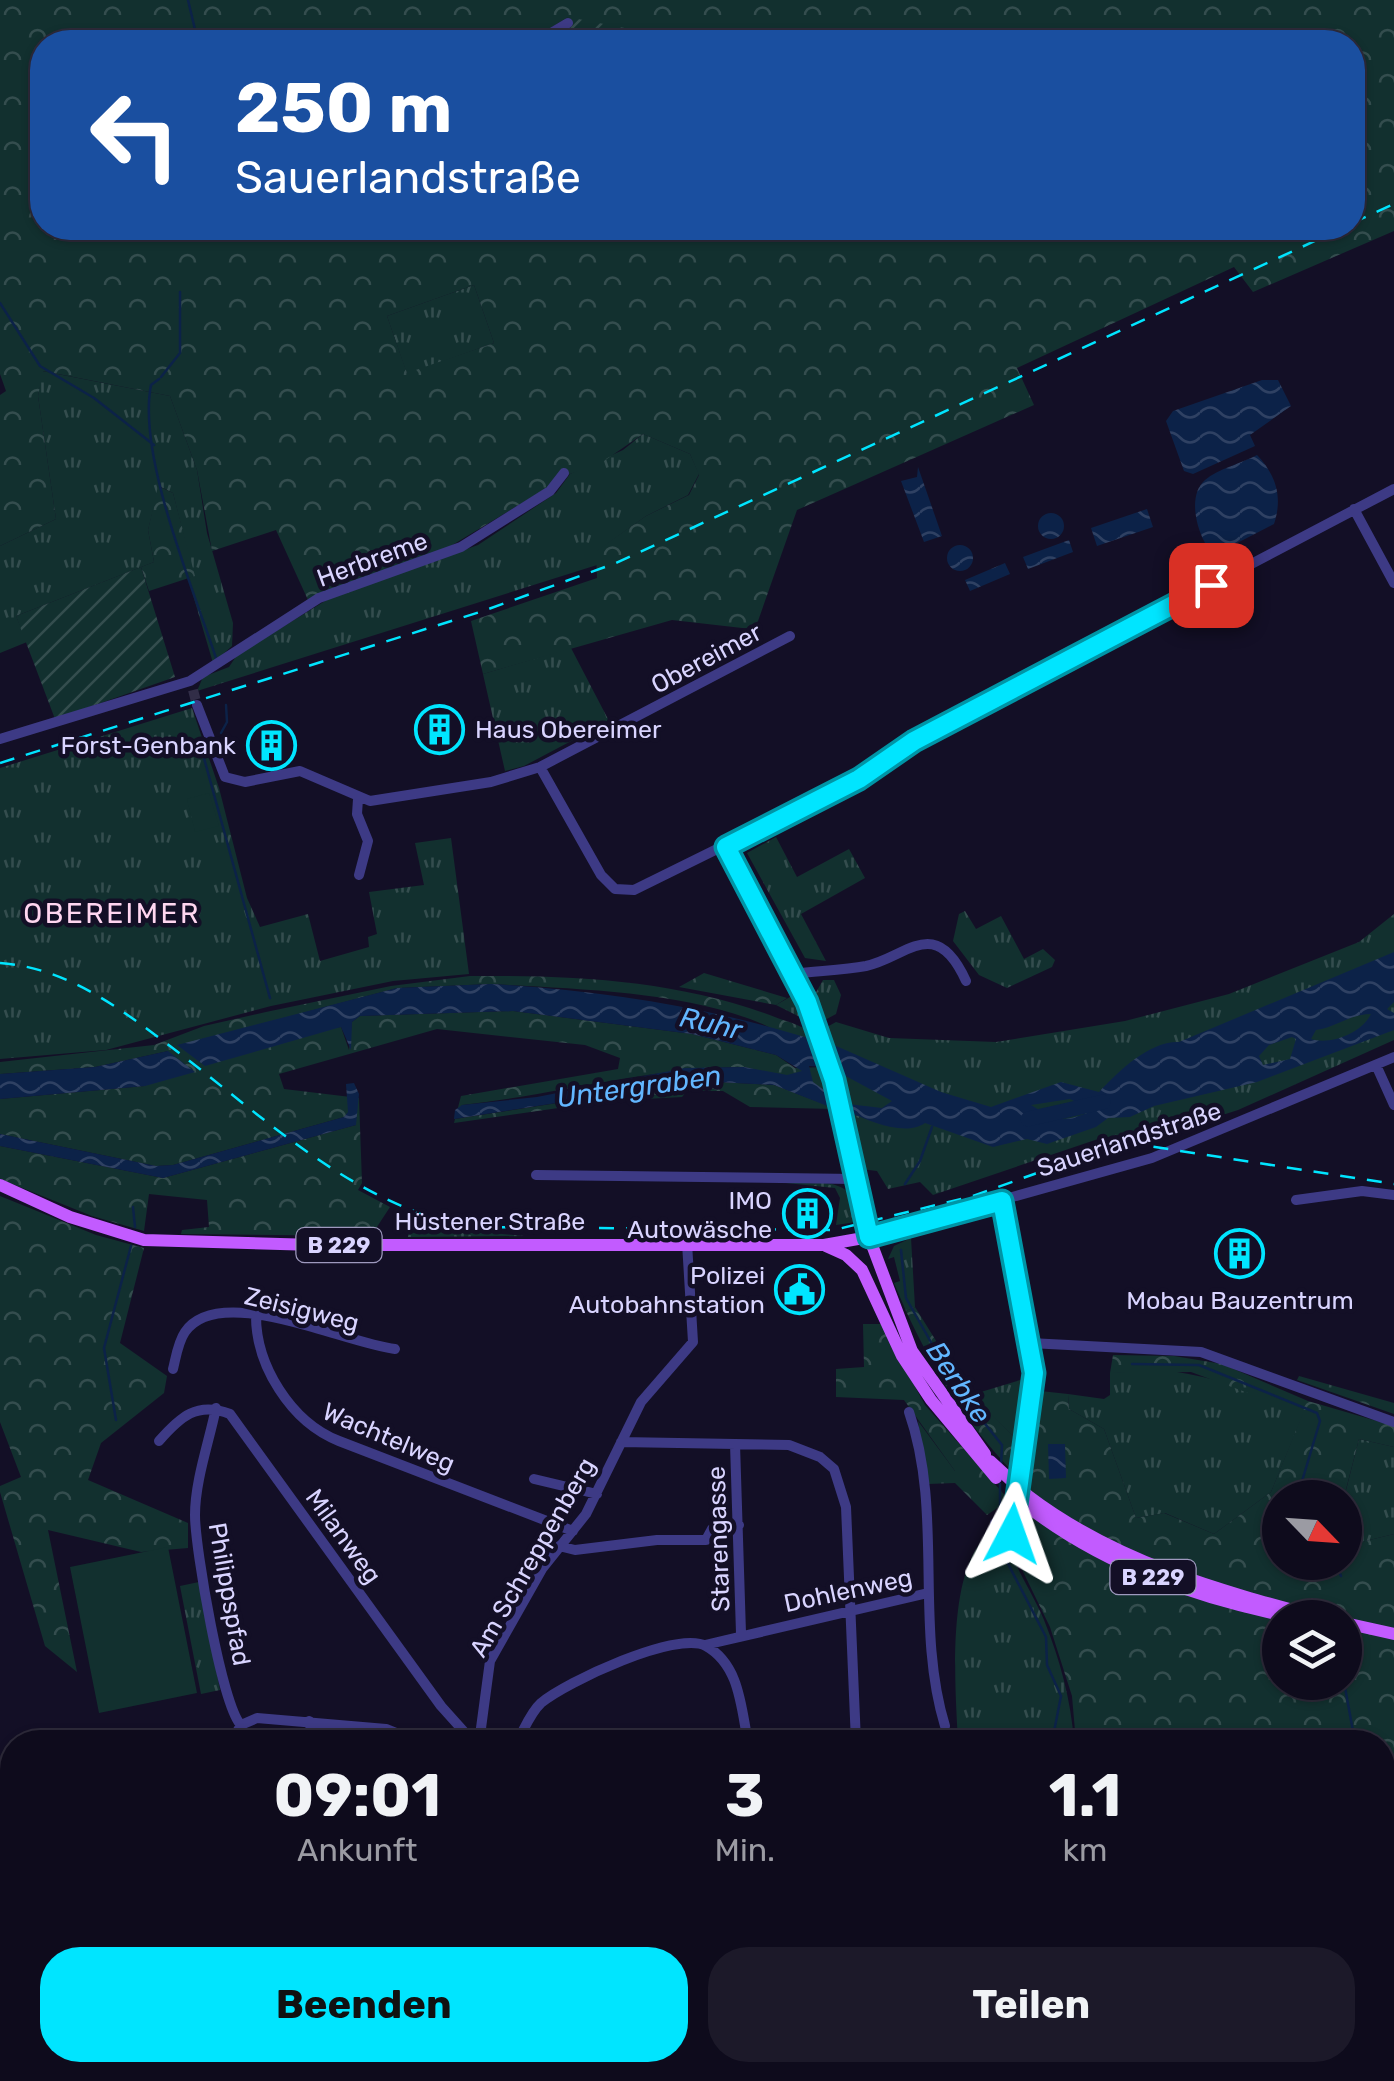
<!DOCTYPE html>
<html lang="de">
<head>
<meta charset="utf-8">
<style>
	body { margin:0; font-family:Rubik,sans-serif; background:#1c1929; color:#f1f3f6; height:100vh; display:flex; flex-direction:column; font-size:38px; white-space:nowrap }
	* { box-sizing:border-box; margin:0 }
	p { font-size:32px; color:#9b9ba3 }
	.icon { flex:none; width:55px; height:55px; fill:none; stroke:currentColor; stroke-width:2; stroke-linecap:round; stroke-linejoin:round }
	.map { position:relative; flex:1; overflow:hidden }
	.drawer { position:absolute; left:0px; top:1730px; width:1395px; height:352px; display:flex; flex-direction:column; background:#0e0b1c; border-radius:40px 40px 0 0; box-shadow:0 2px 8px #0004,0 0 0 2px #2e2b3b }
	.drawer>* { flex:none }
	.banner { position:absolute; left:30px; top:30px; width:1335px; height:210px; border-radius:40px; box-shadow:0 2px 8px #0004,0 0 0 2px #2e2b3b; background:#1a4fa0; color:#fff; overflow:hidden }
	.needle { width:65px; rotate:115deg }
	.buttons { position:absolute; left:1262px; top:1480px; display:grid; gap:20px }
	.buttons a { display:grid; place-items:center; width:100px; height:100px; border-radius:50%; background:#0e0b1c; box-shadow:0 2px 8px #0004,0 0 0 2px #2e2b3b; font-size:50px }
	.pin { position:absolute; display:grid; place-items:center; width:85px; height:85px; color:#fff; margin:-42px; border-radius:20px; box-shadow:0 5px 15px #0006 }
	.me { position:absolute; width:110px; margin:-55px; rotate:4deg; stroke-linejoin:round; filter:drop-shadow(0 0 8px #0008) }
	.turn { display:flex; align-items:center; gap:35px; height:210px; padding:0 40px; font-size:45px }
	.turn .icon { width:130px; height:130px; stroke-width:2.5 }
	.turn b { display:block; font-size:70px; line-height:85px }
	.eta { display:flex; justify-content:space-evenly; align-items:center; height:170px; text-align:center }
	.eta b { font-size:60px; font-weight:700; line-height:70px }
	.button { display:flex; gap:20px; margin-top:auto; padding:20px 40px }
	.button a { flex:1; height:115px; border-radius:40px; background:#00e5ff; color:#111; font-size:40px; font-weight:700; line-height:115px; text-align:center }
	.button a+a { background:#1c1929; color:#f1f3f6 }
	.map>svg:first-child { display:block }
	.grass { fill:url(#grass-tufts) }
	.forest { fill:url(#forest-crowns); fill-rule:evenodd }
	.park { fill:#12302f }
	.garden { fill:url(#garden-furrows) }
	.water { fill:url(#water-waves); fill-rule:evenodd }
	.lines { fill:none; stroke-linecap:round; stroke-linejoin:round }
	.stream { stroke:#0c2248; stroke-width:2.5 }
	.river { stroke:#0c2248; stroke-width:15 }
	.minor-tunnel { stroke:#312d47; stroke-width:10; stroke-dasharray:10 5; stroke-linecap:butt }
	.minor { stroke:#3d3a85; stroke-width:10 }
	.major { stroke:#c25bff; stroke-width:12 }
	.rail { stroke:#00e5ff; stroke-width:2.5; stroke-dasharray:15 12; stroke-linecap:butt }
	.major-bridge { stroke:#c25bff; stroke-width:12 }
	.route-casing { stroke:#0095a6; stroke-width:25 }
	.route { stroke:#00e5ff; stroke-width:18 }
	.labels { text-anchor:middle; stroke-width:9; stroke-linejoin:round; paint-order:stroke }
	.shield { fill:#130f26; stroke:#9e99be; stroke-width:2.5 }
	.shield-label { font-size:22px; font-weight:bold; fill:#d9d4ff }
	.street-label { font-size:25px; fill:#d9d4ff; stroke:#130f26 }
	.poi-label { font-size:25px; fill:#d9d4ff; stroke:#130f26; text-anchor:end }
	.neighbourhood-label { font-size:28px; letter-spacing:2.5px; fill:#ffd6f0; stroke:#130f26 }
	.water-label { font-size:28px; font-style:italic; fill:#62b6ff; stroke:#130f26 }
</style>
</head>
<body>
<div class="map">
<svg width="1394" height="2081" viewBox="0 0 1394 2081">
	<defs>
		<pattern id="grass-tufts" width="24" height="20" patternUnits="userSpaceOnUse" patternTransform="scale(2.5)"><rect width="24" height="20" fill="#12302f"/><path d="M3 7l-1-3M5 7V3M7 7l1-3M15 17l-1-3M17 17v-4M19 17l1-3" fill="none" stroke="#344d4e"/></pattern>
		<pattern id="forest-crowns" width="20" height="18" patternUnits="userSpaceOnUse" patternTransform="scale(2.5)"><rect width="20" height="18" fill="#12302f"/><path d="M2 6a3 3 0 1 1 6 0M12 15a3 3 0 1 1 6 0" fill="none" stroke="#344d4e"/></pattern>
		<pattern id="garden-furrows" width="10" height="10" patternUnits="userSpaceOnUse" patternTransform="scale(2.5)"><rect width="10" height="10" fill="#12302f"/><path d="M-1 1l2-2M0 10L10 0M9 11l2-2" fill="none" stroke="#344d4e"/></pattern>
		<pattern id="water-waves" width="16" height="10" patternUnits="userSpaceOnUse" patternTransform="scale(2.5)"><rect width="16" height="10" fill="#0c2248"/><path d="M0 5q4-4 8 0t8 0" fill="none" stroke="#2f4163"/></pattern>
	</defs>
	<rect width="100%" height="100%" fill="#130f26"/>
	<path class="grass" d="M474 285 494 343 407 374 387 316Z
		M42 371 170 396 197 470 207 533 233 623 232 646 213 663 188 578 194 576 173 493 159 486 148 530 154 562 16 616 27 642 0 653V546L56 519 38 396Z
		M643 434 690 454 699 474 688 495 646 516 597 551V565L197 691 203 677 229 667 237 655 330 598 478 545 556 493 570 474 623 450Z
		M571 648 609 721 524 766 505 771 483 674Z
		M192 708 219 788 247 898 260 927 308 914 320 961 369 947 368 937 377 934 369 892 424 885 415 843 451 838 469 974 393 981 271 1006 106 1050 0 1059V768Z
		M776 837 797 877 849 849 865 878 801 914 826 961 805 958 747 853Z
		M965 911 976 929 1001 916 1024 959 1043 949 1055 960 1052 967 1007 988 979 975 953 941 959 914Z
		M1394 914V1040L1238 1110 1188 1126 1098 1139 933 1195 920 1182 888 1189 877 1171 861 1169 827 1027 836 1022 889 1038 996 1042 1125 1021 1229 994 1359 942Z
		M823 980H834L841 995 836 1014 823 1021 814 996Z
		M797 993 808 1021 776 1005Z
		M786 1183C820 1183 859 1175 856 1222L836 1225 840 1198 835 1188Z
		M408 1218 450 1229 524 1236 408 1237Z
		M911 1238 915 1307 906 1311 894 1283 900 1281 894 1257 888 1259 894 1246Z
		M1159 1370C1211 1374 1256 1393 1304 1412L1271 1492 1214 1534 1165 1513 1136 1518 1104 1429 1069 1409 1068 1394 1104 1399 1110 1395V1373Z
		M1030 1377 1018 1441 971 1395Z
		M918 1421 955 1471V1483L927 1484Z
		M1359 1439 1394 1447V1534L1345 1546 1344 1498Z
		M1003 1526C1010 1562 1030 1587 1044 1620 1060 1660 1071 1700 1074 1742H958C956 1692 942 1546 1003 1526Z
		M199 1582 220 1690 201 1694 180 1586Z
		M815 2070H1024L1021 2081H815Z"/>
	<path class="forest" d="M0 0H1394V231L1253 292 1234 267 1017 368 1034 405 797 510 758 621 751 629 672 620 483 674 471 621 597 578 596 551 646 516 689 495 699 475 690 454 643 434 601 463 570 474 444 550 308 600 276 530 212 551 197 470 170 396 43 371 38 396 56 519 0 546V395L6 391 0 374ZM568 17 631 40 627 42H1352V228H182V237H162V228H42V42H528ZM474 285 494 343 407 373 387 316Z
		M158 486 173 493 195 576 149 591 141 567 154 562 148 530Z
		M704 973 787 998 776 1005 679 987Z
		M470 976C575 975 681 980 780 1019 792 1023 806 1027 815 1036 828 1050 835 1090 835 1109L750 1107 723 1091H687L682 1097 607 1101 454 1123 461 1096 618 1069 620 1058 585 1045 437 1029 279 1074 284 1089 359 1098 362 1183 358 1190 390 1207 371 1236 181 1234 182 1230 209 1227 207 1200 149 1194 144 1231 92 1216 0 1179V1146L163 1178 356 1125 348 1098V1113L344 1117 173 1165 156 1166 0 1134V1099L145 1086 168 1051 95 1067 0 1074V1062L154 1045 204 1026 266 1012 391 986ZM491 984C575 989 683 991 760 1023 783 1032 805 1053 825 1067L795 1068 776 1055 692 1034 513 1011 360 1016 352 1022 349 1050 341 1027 178 1046 397 988ZM744 1067 812 1082 835 1098 834 1108 774 1085 698 1081 455 1119 462 1105C556 1095 650 1067 744 1067Z
		M0 1196 96 1235 144 1248 120 1343 167 1376 164 1393 101 1443 88 1480 188 1523V1548L141 1552 48 1530 77 1672 45 1646 0 1492V1486L21 1477 0 1422Z
		M915 1307 966 1389 1018 1441 1012 1471C966 1423 934 1371 906 1311Z
		M863 1324H881L925 1405 1009 1500 987 1515 955 1483V1471L904 1400 836 1397V1369L864 1367Z
		M1113 1355 1174 1356 1222 1364 1308 1401 1394 1426V1447L1359 1439 1344 1497 1280 1498V1562H1345V1546L1394 1534V2081H1026L1029 2070H1382V1742H1076L1072 1696 1050 1627 1013 1551 1018 1509 1024 1511 1040 1391 1068 1394 1069 1409 1104 1429 1136 1518 1164 1513 1214 1534 1271 1492 1303 1413 1191 1372 1110 1373ZM1280 1618H1345V1682H1280Z
		M1299 1376 1394 1403V1414L1297 1380Z"/>
	<path class="park" d="M209 793 219 826 195 832 187 799Z
		M168 1547 197 1693 99 1713 70 1567Z"/>
	<path class="garden" d="M568 17 635 30 627 42H528Z
		M141 567 175 677 55 719 16 616Z"/>
	<path class="water" d="M1262 380H1278L1291 406 1250 435 1255 446 1193 474 1184 471 1166 421 1173 411Z
		M1257 455C1276 475 1283 497 1274 524L1214 555C1199 541 1185 497 1205 480 1218 469 1242 463 1257 455Z
		M918 467 942 536 924 542 901 481 917 477Z
		M1147 509 1153 527 1097 546 1091 528Z
		M1038 526a13 13 0 1 1 26 0a13 13 0 1 1-26 0Z
		M1069 540 1073 552 1028 569 1023 557Z
		M947 558a13 13 0 1 1 26 0a13 13 0 1 1-26 0Z
		M1005 563 1010 574 970 591 965 580Z
		M1394 952V1002L1387 1009 1394 1013V1030L1257 1082 1154 1106 1130 1117 1108 1118 1096 1127 1047 1144 1027 1139 993 1147 925 1123C905 1137 871 1121 850 1113L848 1104 882 1108 892 1101 842 1074 834 1045 941 1092 991 1107 1061 1082 1099 1092C1119 1071 1149 1041 1179 1042ZM1371 1014C1361 1034 1330 1045 1311 1039L1316 1030C1337 1027 1350 1014 1371 1014ZM1292 1037 1296 1039 1290 1059 1263 1065 1259 1056 1269 1045ZM1070 1099 1093 1111C1061 1123 1058 1121 1031 1105Z
		M491 984C605 991 710 1007 818 1041L826 1067 809 1066 813 1082 835 1098V1109L774 1085 698 1081 454 1119 455 1110 462 1105 537 1097 685 1068 744 1067 787 1075 802 1071 776 1055 692 1034 513 1011 360 1016 352 1022 351 1050 341 1027 205 1066 177 1045 397 988Z
		M168 1051 195 1072 145 1086 0 1099V1074L95 1067Z
		M354 1083 359 1094 356 1125 163 1178 0 1146V1134L156 1166 173 1165 344 1117 348 1112 346 1084Z
		M1048 1444H1065L1066 1478 1049 1479Z"/>
	<g class="lines">
		<path class="stream" d="M188 0 198 42
			M0 303 40 366 94 398 154 445
			M161 377 180 353V292
			M159 379 151 385C137 455 193 588 216 658
			M221 733 227 722 226 705
			M202 751 270 998
			M905 1184 920 1161 932 1127
			M133 1207 135 1227
			M901 1250 906 1298 958 1390 1002 1445 1001 1466
			M1132 1364 1199 1365 1317 1413 1320 1421 1297 1498
			M116 1420 104 1348 131 1246
			M1000 1516V1484
			M1000 1524 1002 1552 1046 1637 1047 1665 1061 1696 1052 1742
			M1307 1562 1337 1567 1341 1576
			M1344 1682 1355 1742
			M969 2070 970 2081
			M1337 2070 1340 2081"/>
		<path class="river" d="M1028 1119 1103 1102"/>
		<path class="minor-tunnel" d="M193 690 197 705"/>
		<path class="minor" d="M536 42 568 23
			M1354 509 1394 583
			M197 705 225 777 245 782 300 771 370 801 491 782 540 767 790 636
			M0 739 190 681 319 598 461 547 550 491 564 473
			M540 767 601 875 615 889 634 890 859 779 914 741 1394 489
			M358 799 357 814 368 841 359 875
			M726 847 807 1002 834 1079 869 1237 1152 1158 1394 1057
			M794 974C818 971 843 970 866 966 906 958 935 913 966 981
			M1376 1065 1394 1105
			M536 1175 855 1179
			M1296 1200 1362 1191 1394 1195
			M1002 1201 1035 1373 1013 1512V1551
			M256 1313C255 1365 291 1422 339 1441L573 1531
			M1030 1343 1201 1352 1394 1422
			M173 1369C176 1357 178 1342 185 1332 219 1282 344 1343 395 1349
			M216 1408C209 1442 195 1481 195 1515 195 1548 222 1706 241 1725
			M909 1412C944 1512 914 1625 945 1726
			M159 1441C180 1417 197 1401 230 1414L441 1706 467 1735 483 1737
			M621 1442 789 1445 820 1457 834 1469 846 1507 856 1742
			M735 1444 741 1633
			M534 1479 597 1494
			M995 1523 1013 1512
			M559 1546 575 1550 657 1540H706L712 1529 739 1525
			M705 1645 928 1593
			M309 1721 314 1742
			M231 1742 241 1725 257 1718 386 1729 418 1742
			M486 1742 481 1728 490 1661 542 1569 586 1514 641 1402 693 1342 687 1243
			M517 1742C524 1730 530 1713 541 1703 566 1682 677 1630 706 1646 740 1665 741 1708 748 1742
			M0 1794 12 1807
			M261 2070 269 2081
			M551 2070V2081
			M630 2081V2070
			M638 2081 652 2070
			M770 2081 771 2070"/>
		<path class="major" d="M0 1185 70 1217 144 1240 315 1245H824L869 1237
			M869 1237 912 1351 985 1454
			M826 1246 846 1255 862 1270 902 1356 931 1400 996 1478
			M1027 1495C1115 1562 1217 1590 1323 1618
			M1028 1507C1105 1566 1196 1598 1291 1617
			M1345 1623 1394 1634
			M0 1964 12 1978
			M104 2070 115 2081"/>
		<path class="rail" d="M1352 223 1394 204
			M0 763 483 611 616 563 1343 228
			M0 963C67 968 118 1007 170 1046 263 1116 353 1205 470 1227L834 1230 973 1196 1101 1150 1142 1145 1394 1184"/>
		<path class="major-bridge" d="M990 1461 1027 1495"/>
	</g>
	<g class="lines">
		<defs>
			<path id="route" d="M1012 1534 1034 1373 1002 1201 869 1237 834 1080 807 1002 726 847 859 779 914 741 1211 585"/>
		</defs>
		<use href="#route" class="route-casing"/>
		<use href="#route" class="route"/>
	</g>
	<defs>
		<symbol id="building-ring" viewBox="-11 -11 22 22"><circle r="9.5" fill="#130f26" stroke="#00e5ff" stroke-width="1.5"/><path d="M-4-6H4V6H1V3H-1V6H-4ZM-2.5-4.3h1.7v1.8h-1.7ZM.8-4.3h1.7v1.8H.8ZM-2.5-1h1.7V.8h-1.7ZM.8-1h1.7V.8H.8Z" fill="#00e5ff"/></symbol>
		<symbol id="civic-ring" viewBox="-11 -11 22 22"><circle r="9.5" fill="#130f26" stroke="#00e5ff" stroke-width="1.5"/><path d="M-.6-6.5H3V-4.5H.6V-3L4-1V1h2V6H-6V1h2V-1L-.6-3ZM-1.2 2.5V6h2.4V2.5Z" fill="#00e5ff"/></symbol>
	</defs>
	<g fill-rule="evenodd">
		<use href="#building-ring" x="412" y="702" width="55" height="55"/>
		<use href="#building-ring" x="244" y="718" width="55" height="55"/>
		<use href="#building-ring" x="780" y="1186" width="55" height="55"/>
		<use href="#building-ring" x="1212" y="1226" width="55" height="55"/>
		<use href="#civic-ring" x="772" y="1262" width="55" height="55"/>
	</g>
	<g class="labels">
		<g class="shield">
			<rect x="296.5" y="1228" width="85" height="34" rx="8"/>
			<rect x="1110.5" y="1560" width="85" height="34" rx="8"/>
		</g>
		<g class="shield-label">
			<text x="339" y="1253">B 229</text>
			<text x="1153" y="1585">B 229</text>
		</g>
		<g class="street-label">
			<text transform="translate(372 559) rotate(-20)" y="9">Herbreme</text>
			<text transform="translate(706 658) rotate(-28)" y="9">Obereimer</text>
			<text transform="translate(1129 1139) rotate(-18)" y="9">Sauerlandstraße</text>
			<text x="490" y="1230">Hüstener Straße</text>
			<text transform="translate(302 1309) rotate(14)" y="9">Zeisigweg</text>
			<text transform="translate(389 1437) rotate(23)" y="9">Wachtelweg</text>
			<text transform="translate(344 1536) rotate(54)" y="9">Milanweg</text>
			<text transform="translate(718 1539) rotate(-92)" y="9">Starengasse</text>
			<text transform="translate(532 1557) rotate(-60)" y="9">Am Schreppenberg</text>
			<text transform="translate(848 1590) rotate(-12)" y="9">Dohlenweg</text>
			<text transform="translate(230 1594) rotate(80)" y="9">Philippspfad</text>
		</g>
		<g class="poi-label">
			<text x="475" y="738" text-anchor="start">Haus Obereimer</text>
			<text x="236" y="754">Forst-Genbank</text>
			<text x="772" y="1209">IMO<tspan x="772" dy="29">Autowäsche</tspan></text>
			<text x="765" y="1284">Polizei<tspan x="765" dy="29">Autobahnstation</tspan></text>
			<text x="1240" y="1309" text-anchor="middle">Mobau Bauzentrum</text>
		</g>
		<g class="neighbourhood-label">
			<text x="112" y="923">OBEREIMER</text>
		</g>
		<g class="water-label">
			<text transform="translate(711 1023) rotate(13)" y="10">Ruhr</text>
			<text transform="translate(639 1086) rotate(-8)" y="10">Untergraben</text>
			<text transform="translate(959 1382) rotate(56)" y="10">Berbke</text>
		</g>
	</g>
</svg>
<div class="buttons">
<a><svg class="needle" viewBox="-14 -14 28 28"><path d="M0-13l5 13h-10z" fill="#e53935"/><path d="M0 13l5-13h-10z" fill="#9b9ba3"/></svg></a>
<a><svg class="icon" aria-label="layers" viewBox="0 0 24 24"><path d="M12 4l9 5-9 5-9-5zM3 14l9 5 9-5"/></svg></a>
</div>
<div class="pin" style="left:1211px;top:585px;background:#d93025"><svg class="icon" aria-label="arrive" viewBox="0 0 24 24"><path d="M6 21V4h12l-3 4 3 4H6"/></svg></div>
<svg class="me" style="left:1012px;top:1534px" viewBox="-20 -20 40 40"><path d="M0-17L14 15 0 8-14 15z" fill="#00e5ff" stroke="#fff" stroke-width="4"/></svg>
<div class="banner">
<div class="turn"><svg class="icon" aria-label="left" viewBox="0 0 24 24"><path d="M17 20v-9H6M10 6l-5 5 5 5"/></svg><div><b>250 m</b>Sauerlandstraße</div></div>
</div>
<section class="drawer">
<div class="eta">
<div><b>09:01</b><p>Ankunft</p></div>
<div><b>3</b><p>Min.</p></div>
<div><b>1.1</b><p>km</p></div>
</div>
<div class="button"><a>Beenden</a><a>Teilen</a></div>
</section>
</div>
</body>
</html>
